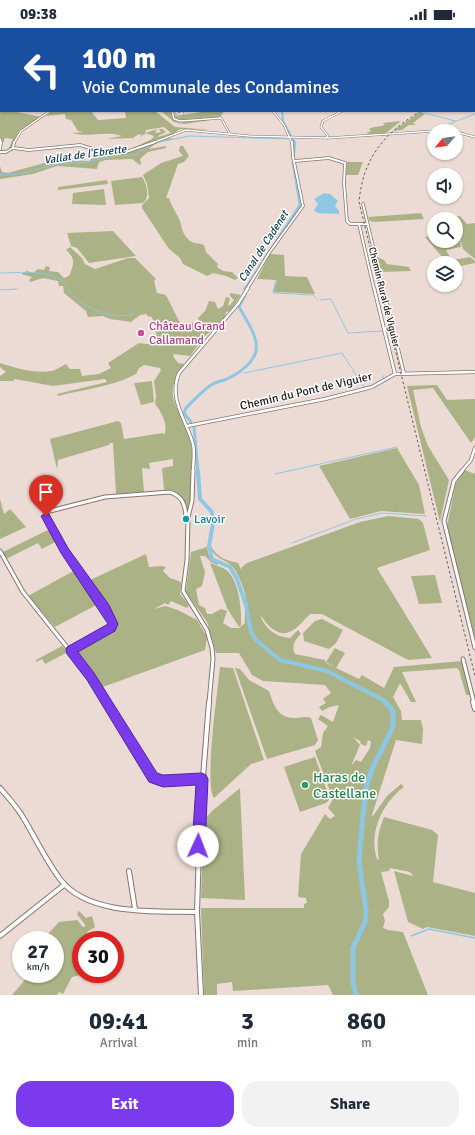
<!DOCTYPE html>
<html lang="en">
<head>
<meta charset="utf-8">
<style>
	body { margin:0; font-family:Signika,sans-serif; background:#f2f2f3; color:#1f2937; height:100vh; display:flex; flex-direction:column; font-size:15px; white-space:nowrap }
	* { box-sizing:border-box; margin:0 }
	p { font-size:13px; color:#747a83 }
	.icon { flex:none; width:22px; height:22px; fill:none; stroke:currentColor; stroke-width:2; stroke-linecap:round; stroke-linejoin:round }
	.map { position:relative; height:967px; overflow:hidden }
	.details { display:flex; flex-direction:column; background:#fff; flex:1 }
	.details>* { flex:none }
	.banner { position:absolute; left:0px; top:0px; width:475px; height:84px; box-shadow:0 1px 3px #0004; background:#1a4fa0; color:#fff; overflow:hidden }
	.needle { width:26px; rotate:242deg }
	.tools { position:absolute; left:427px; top:96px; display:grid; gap:8px }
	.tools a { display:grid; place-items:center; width:36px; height:36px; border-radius:50%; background:#fff; box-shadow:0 1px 3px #0004; font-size:20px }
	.speed { position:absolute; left:12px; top:903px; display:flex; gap:8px; font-size:20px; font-weight:700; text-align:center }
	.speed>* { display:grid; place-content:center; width:52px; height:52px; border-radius:50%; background:#fff; box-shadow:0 1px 3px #0004; line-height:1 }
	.speed small { font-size:10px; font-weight:400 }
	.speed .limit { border:6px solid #d22; background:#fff; color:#111 }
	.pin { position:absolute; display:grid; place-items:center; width:34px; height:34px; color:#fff; margin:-41px -17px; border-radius:50% 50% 50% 0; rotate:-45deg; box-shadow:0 0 4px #0007 }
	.pin .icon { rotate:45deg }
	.me { position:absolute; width:44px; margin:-22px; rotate:2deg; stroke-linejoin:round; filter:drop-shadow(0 0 3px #0008) }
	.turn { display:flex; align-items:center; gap:14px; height:84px; padding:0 16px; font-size:18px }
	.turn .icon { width:52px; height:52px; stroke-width:2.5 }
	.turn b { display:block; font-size:28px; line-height:34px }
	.eta { display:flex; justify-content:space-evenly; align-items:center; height:68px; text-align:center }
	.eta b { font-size:24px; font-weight:700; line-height:28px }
	.button { display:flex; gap:8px; margin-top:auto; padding:8px 16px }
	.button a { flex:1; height:46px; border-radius:16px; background:#7c3aed; color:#fff; font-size:16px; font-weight:700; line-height:46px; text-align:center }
	.button a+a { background:#f2f2f3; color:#1f2937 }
	.status { display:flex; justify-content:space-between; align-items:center; height:28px; padding:0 20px; background:#fff; direction:ltr }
	.status svg { height:11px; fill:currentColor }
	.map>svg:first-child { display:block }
	.green { fill:#abb285; fill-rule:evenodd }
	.water { fill:#8ec7e3 }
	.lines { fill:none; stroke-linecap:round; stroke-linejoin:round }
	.stream-far1 { stroke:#8ec7e3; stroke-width:1 }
	.stream { stroke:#8ec7e3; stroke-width:1.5 }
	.canal-far4 { stroke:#8ec7e3; stroke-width:2 }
	.canal-far3 { stroke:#8ec7e3; stroke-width:2.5 }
	.canal-far2 { stroke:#8ec7e3; stroke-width:3 }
	.canal-far1 { stroke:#8ec7e3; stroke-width:4 }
	.canal { stroke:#8ec7e3; stroke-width:5 }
	.street-far4-casing { stroke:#847570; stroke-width:2.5 }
	.street-far3-casing { stroke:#847570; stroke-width:3.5 }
	.street-far2-casing { stroke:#847570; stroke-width:4 }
	.street-far1-casing { stroke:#847570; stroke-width:5 }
	.street-casing { stroke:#847570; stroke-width:6 }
	.street-far4 { stroke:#fff; stroke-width:1.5 }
	.street-far3 { stroke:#fff; stroke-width:2 }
	.street-far2 { stroke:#fff; stroke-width:2.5 }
	.street-far1 { stroke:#fff; stroke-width:3 }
	.street { stroke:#fff; stroke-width:4 }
	.rail { stroke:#635956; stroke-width:1; stroke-dasharray:2.5 2.5; stroke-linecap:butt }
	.route { fill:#7c3aed; stroke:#51269a }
	.hotel-dot { fill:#d1479c; stroke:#fff; stroke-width:1.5 }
	.culture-dot { fill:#0f9aa8; stroke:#fff; stroke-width:1.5 }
	.leisure-dot { fill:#2e9e5b; stroke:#fff; stroke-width:1.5 }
	.labels { text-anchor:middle; stroke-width:3; stroke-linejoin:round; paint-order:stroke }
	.far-street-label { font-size:10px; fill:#221c1a; stroke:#fff }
	.far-water-label { font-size:11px; font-style:italic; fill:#0f4053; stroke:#fff }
	.hotel-label { font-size:12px; fill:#b23c85; stroke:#fff; text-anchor:start }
	.street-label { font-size:12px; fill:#221c1a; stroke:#fff }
	.culture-label { font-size:12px; fill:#0d838f; stroke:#fff; text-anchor:start }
	.near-leisure-label { font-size:14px; fill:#27864d; stroke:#fff; text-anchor:start }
</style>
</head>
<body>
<div class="status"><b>09:38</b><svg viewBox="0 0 49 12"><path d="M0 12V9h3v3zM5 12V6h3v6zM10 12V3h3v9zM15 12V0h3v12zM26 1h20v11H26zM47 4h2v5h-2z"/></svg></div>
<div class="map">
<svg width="475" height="967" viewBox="0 0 475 967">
	<rect width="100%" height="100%" fill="#ecdbd5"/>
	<path class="green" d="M0 0H133L1 1 0 33Z
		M0 83H11L42 89C29 97 16 104 11 120H9L13 111 5 110 1 120V112L2 116 3 115 0 109Z
		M51 83H91L98 92 126 90 125 83H155L175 99 211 102 180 101 168 110 131 121 152 111 154 108 145 105 158 101 155 104 156 105 161 104 159 101H162L166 104 158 108V109L171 105 164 99 146 102 145 106 140 109 142 106 137 107 133 110 107 111 122 108C105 102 89 110 72 105L84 104 78 103 71 92 66 91 65 86 46 88Z
		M161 83H171L177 88 201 84 224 83 219 91 184 96 174 94Z
		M420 84 425 86 413 95 416 97H409L402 102 393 103Z
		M401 93 386 105 369 106 366 104H371L369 101C374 98 380 99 385 97L383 95Z
		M170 110 174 111C165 113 155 114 149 121L166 118V120L148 124 140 131 141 136 140 137 132 131 106 132 99 134 97 141 57 138 33 146 0 151V138L2 144 8 145 55 132 89 133 96 127 89 120C127 133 135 119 170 110Z
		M180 118H183L189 128 184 134 178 136 166 170H169C171 177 174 181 177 187 183 196 180 207 192 214 195 216 200 215 204 217L206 224 218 236 217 239 223 243 232 244 238 250 235 252 226 248 213 245 207 248 183 236 180 230 169 221 142 180V177L149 170 147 156 143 147 161 135 183 128 179 123Z
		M347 134H363L358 147H346Z
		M142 149C147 156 150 169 143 175L115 177 111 153Z
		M107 152 108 156 58 162V159Z
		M104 161 106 177 72 176 73 165Z
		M421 185 424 191 374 194 370 193 368 189Z
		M460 188 467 196 475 195V231L463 221 460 210 461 219 446 222 450 229 443 230 425 209 434 207V213H456V207L460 210 456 206 458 202 456 199V191L451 189Z
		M113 203 136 228 89 235 77 220 71 218 67 205Z
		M70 219 82 230 85 236 95 241 128 230H135L156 251 154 253 157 265 166 267 181 297H188L189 294 200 296 198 290 205 283 209 273 215 274 218 281 223 278 226 269 230 270 228 277H230L234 272 230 268V265L241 267 230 283 226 284 225 290 203 310 190 328 174 326 173 328 178 335 185 336C157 371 184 380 191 415 194 432 192 470 187 486 186 471 180 463 164 464V462L162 440 173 438V431L149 435 150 441 142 440 144 464 116 466 113 415H110L109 417 58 432 57 441 50 411 118 393 121 395 124 411 163 405 164 407C169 397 161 383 155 376L156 368 154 353 161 342 160 340 144 337 139 340 136 346C112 359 84 361 58 368L57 366 107 354 105 351 53 358 15 351 13 353H0V348L6 344 0 339V335C15 340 35 346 52 343 56 342 62 338 66 336L70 341H80L82 348 99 346 111 340 108 335 139 315 164 318 158 312 152 289 147 288V286L140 287 131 294 110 291 103 288 88 289 86 283 64 265 63 258H59L58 253 43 250 30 254 29 252 32 249 21 246 27 243 33 245 38 241 44 242 46 238 50 239 49 243 58 244 64 250 69 248C74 236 76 231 66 222Z
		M270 226 284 227 285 248 307 249 315 266 273 264 277 252 257 251Z
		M377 229 384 232 387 236 409 239 411 243 380 244Z
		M470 229 475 233V235L456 239V235H436Z
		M152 353 154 374 141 377 134 355Z
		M437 357 447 372 475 371V409L471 415 433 360 413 362 421 399 428 418 449 452 440 494 407 358Z
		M397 420 419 457 425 486 381 483 350 491 319 438Z
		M465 442 475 446V611L447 498 456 455Z
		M0 471 4 486 10 481 26 499 0 511Z
		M388 488 419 491 423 495 430 522 377 540 432 630 408 632 322 586H310C296 600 287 615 268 597 265 594 263 590 260 587 265 601 276 609 290 610L298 602 301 606C295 612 291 617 295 626L325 632 326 635 359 651 362 647 384 660 394 639 462 633 471 667H466L459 642 457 640 402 644 416 674H411L400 655 393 669 401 683 402 692H421L423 701 422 716 396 712 372 787 373 788 387 768 401 756 404 759C383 774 368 805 377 831L379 832C376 816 378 803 384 789L432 802 438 807 433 854 475 865V908L427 899 423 901 408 894 394 843 413 848 410 844 390 840 389 843 381 844 389 873V879L383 886 385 893 383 900 388 902 403 904 428 967H333L328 957 233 963 232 954 217 956V967H204L201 880H304V876L307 875 306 870 298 869 301 826 325 786 330 791 335 788 328 780 333 771 315 723 321 719 323 705 328 698 318 691 321 687 333 694 339 677 330 679 322 683 319 679 326 675 323 671 331 665 325 657 263 653 252 647 239 625H216L207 594 186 564 191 524 207 519 209 528 218 535 217 537 211 534 205 528H200L205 544 202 558 196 561 199 577 205 580 207 586H212L221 581 227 583 223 595 231 600H239L245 595C244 586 246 582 246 574 247 566 238 545 233 539 224 530 218 533 210 520L211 518C217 530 226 532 238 535L241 542V540L247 535 360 494ZM353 709 360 713 361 716 366 718 368 712 371 714 370 720 361 734 356 732 351 738 360 717Z
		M50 501 57 513 42 521 38 515 6 531 3 524Z
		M146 526 149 539 161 538 166 539 163 543 170 550 181 554 180 566 189 577 187 580 171 573 168 577 165 575 154 581 165 578 178 582 197 592 207 609 205 622 100 660 74 624 116 598 88 553Z
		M210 535C215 537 221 539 225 541 239 550 242 582 241 597L239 599 227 580Z
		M77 541 100 575 55 599 28 568Z
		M435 547 442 575 419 576 411 548Z
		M322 591 343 602 336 615 329 621 304 613 303 605 315 593Z
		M62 618 68 624 45 636 42 631 36 634V632Z
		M335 620 345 625 336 640 326 634Z
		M220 639 233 640 264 732 251 736 214 770C204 758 218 660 220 639Z
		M235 640 240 641 249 652 269 663C274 677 277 690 295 690 301 690 305 688 311 690L318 712 315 717 267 731Z
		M315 729 330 771 326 775 300 784 284 739Z
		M240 760 245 872 201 870 204 792 212 783Z
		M79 883 86 890 92 888 95 899 87 904V912H81V946H85L72 949 63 966 59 964 57 967H12L30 946H55V912H51L47 907 59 894 77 892 83 899 86 898 77 886Z"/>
	<path class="water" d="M324 165 330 166 338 173 335 178 339 183V186L317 185 314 182 318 176 314 171Z"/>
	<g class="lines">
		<path class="stream-far1" d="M166 0 169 1
			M127 1 132 0
			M274 1H311
			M418 83 423 85
			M425 85 455 93
			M431 103 475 86
			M306 109H325
			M155 115 189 108 289 111
			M0 147 20 146 57 136 88 134 111 128 134 127 152 116
			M0 245C17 245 42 242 58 250 64 253 66 259 70 264 86 282 111 292 134 286
			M276 252 273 265 313 267 317 271
			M0 262 17 261
			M320 272 331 271 348 305 383 303
			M244 345 342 325 364 359 370 358
			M382 352 384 347
			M275 446 397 419
			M292 515 356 491 382 485 426 488"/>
		<path class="stream" d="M411 908 429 901 475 910"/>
		<path class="canal-far4" d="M282 83 283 93 295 115"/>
		<path class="canal-far3" d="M245 261 300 177 293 135 295 114"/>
		<path class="canal-far2" d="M191 394 184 385 186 380C194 372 202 363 211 357 217 353 225 353 231 349 270 327 257 310 239 279L245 267V260
			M194 399 198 444"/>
		<path class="canal-far1" d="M198 443 200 471 212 484 213 496 209 518 212 531 230 539 237 551 246 577 251 604 256 612 280 632 327 643 383 672 386 675"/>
		<path class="canal" d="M356 967 353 954V920L365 894 366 883 359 833 363 786 367 757 372 741 393 699V683L385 674"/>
		<defs>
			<path id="street-far4" d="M171 0 175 1
				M172 83 174 91 180 93 221 90 230 106
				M175 83 178 86H183L180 83
				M273 83 284 97 292 115
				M436 103H450
				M456 104 475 109
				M325 110 328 108 321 99 323 93 342 83
				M0 111 1 115
				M14 115 21 103 50 83
				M152 115 186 102 249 108 328 110 434 103"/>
			<path id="street-far3" d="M13 120 14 114
				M0 121 1 114
				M0 124H6L13 120 29 122 80 117 103 124 123 125 155 114
				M295 133 329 130 345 135 344 155 347 193 350 196H367
				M363 176 383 261
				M359 196 374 261
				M247 261 269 225 303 178 293 129 292 114"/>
			<path id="street-far2" d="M374 260 395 346
				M383 260 404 346
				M187 398 325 371 372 359 395 346 475 344
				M193 444C193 435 195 424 193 416 186 391 168 371 179 345L238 276 248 260
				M461 444 471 432 475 420"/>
			<path id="street-far1" d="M193 443 192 473 188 489 187 532 183 563 207 602 212 620 213 631 209 675
				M462 443 454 453 444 493 475 620
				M0 523 23 564 90 648 107 675
				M71 622 112 600 113 596C97 558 53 523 46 484L105 469 170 464C182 468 185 476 186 488L188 489
				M463 631 474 675"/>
			<path id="street" d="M106 674 153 750 163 753 202 751
				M473 674 475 681
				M0 760C7 768 15 777 21 786 34 807 45 831 60 851 87 888 156 883 197 884
				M129 843 135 881
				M0 908 64 857
				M201 967 197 884 200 787 209 674"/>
		</defs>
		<use href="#street-far4" class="street-far4-casing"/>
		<use href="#street-far3" class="street-far3-casing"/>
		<use href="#street-far2" class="street-far2-casing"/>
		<use href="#street-far1" class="street-far1-casing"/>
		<use href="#street" class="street-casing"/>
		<use href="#street-far4" class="street-far4"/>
		<use href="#street-far3" class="street-far3"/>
		<use href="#street-far2" class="street-far2"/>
		<use href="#street-far1" class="street-far1"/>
		<use href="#street" class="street"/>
		<path class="rail" d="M332 0 334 1
			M421 83C384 105 363 130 359 174L475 648"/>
	</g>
	<path class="route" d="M46 485 49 486 68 520 109 577 118 596 115 603 78 624 94 645 157 745 163 747 202 745 206 747 208 751 205 818 203 823 198 825 194 823 192 818 196 757 163 759 149 754 87 652 67 626 66 622 67 619 108 596 61 525 41 488Z"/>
	<circle class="hotel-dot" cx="141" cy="305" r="4"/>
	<circle class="culture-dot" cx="186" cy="491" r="4"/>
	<circle class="leisure-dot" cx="305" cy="757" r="4"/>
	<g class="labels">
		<g class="far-street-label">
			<text transform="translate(385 269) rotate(76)" y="4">Chemin Rural de Viguier</text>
		</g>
		<g class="far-water-label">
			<text transform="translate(85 126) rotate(-8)" y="4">Vallat de l'Ebrette</text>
			<text transform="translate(263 218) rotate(-57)" y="4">Canal de Cadenet</text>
		</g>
		<g class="hotel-label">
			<text x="149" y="302">Château Grand<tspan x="149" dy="14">Callamand</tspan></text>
		</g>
		<g class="street-label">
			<text transform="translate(306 363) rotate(-13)" y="4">Chemin du Pont de Viguier</text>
		</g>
		<g class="culture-label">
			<text x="194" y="495">Lavoir</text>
		</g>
		<g class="near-leisure-label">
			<text x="313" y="754">Haras de<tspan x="313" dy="16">Castellane</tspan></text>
		</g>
	</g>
</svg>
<div class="tools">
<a><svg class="needle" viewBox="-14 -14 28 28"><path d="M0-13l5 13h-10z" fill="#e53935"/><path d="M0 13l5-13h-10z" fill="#747a83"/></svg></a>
<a><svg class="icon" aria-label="sound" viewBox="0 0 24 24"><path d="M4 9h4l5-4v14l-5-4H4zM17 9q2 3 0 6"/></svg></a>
<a><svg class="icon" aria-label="search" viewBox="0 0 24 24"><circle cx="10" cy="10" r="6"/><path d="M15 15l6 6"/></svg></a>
<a><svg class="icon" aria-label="layers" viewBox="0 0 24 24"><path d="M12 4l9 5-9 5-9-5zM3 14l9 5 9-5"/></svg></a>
</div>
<div class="speed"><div>27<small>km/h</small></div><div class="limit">30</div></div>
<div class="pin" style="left:46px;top:488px;background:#d93025"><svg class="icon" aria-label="arrive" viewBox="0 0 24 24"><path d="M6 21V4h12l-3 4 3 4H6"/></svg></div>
<svg class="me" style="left:198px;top:818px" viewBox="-20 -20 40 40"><circle r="19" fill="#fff"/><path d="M0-13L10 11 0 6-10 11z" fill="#7c3aed"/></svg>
<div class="banner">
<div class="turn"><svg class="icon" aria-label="left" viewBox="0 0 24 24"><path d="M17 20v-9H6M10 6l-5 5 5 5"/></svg><div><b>100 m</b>Voie Communale des Condamines</div></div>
</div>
</div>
<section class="details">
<div class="eta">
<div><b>09:41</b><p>Arrival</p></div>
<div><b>3</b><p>min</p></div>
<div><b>860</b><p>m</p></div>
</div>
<div class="button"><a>Exit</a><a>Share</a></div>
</section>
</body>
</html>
